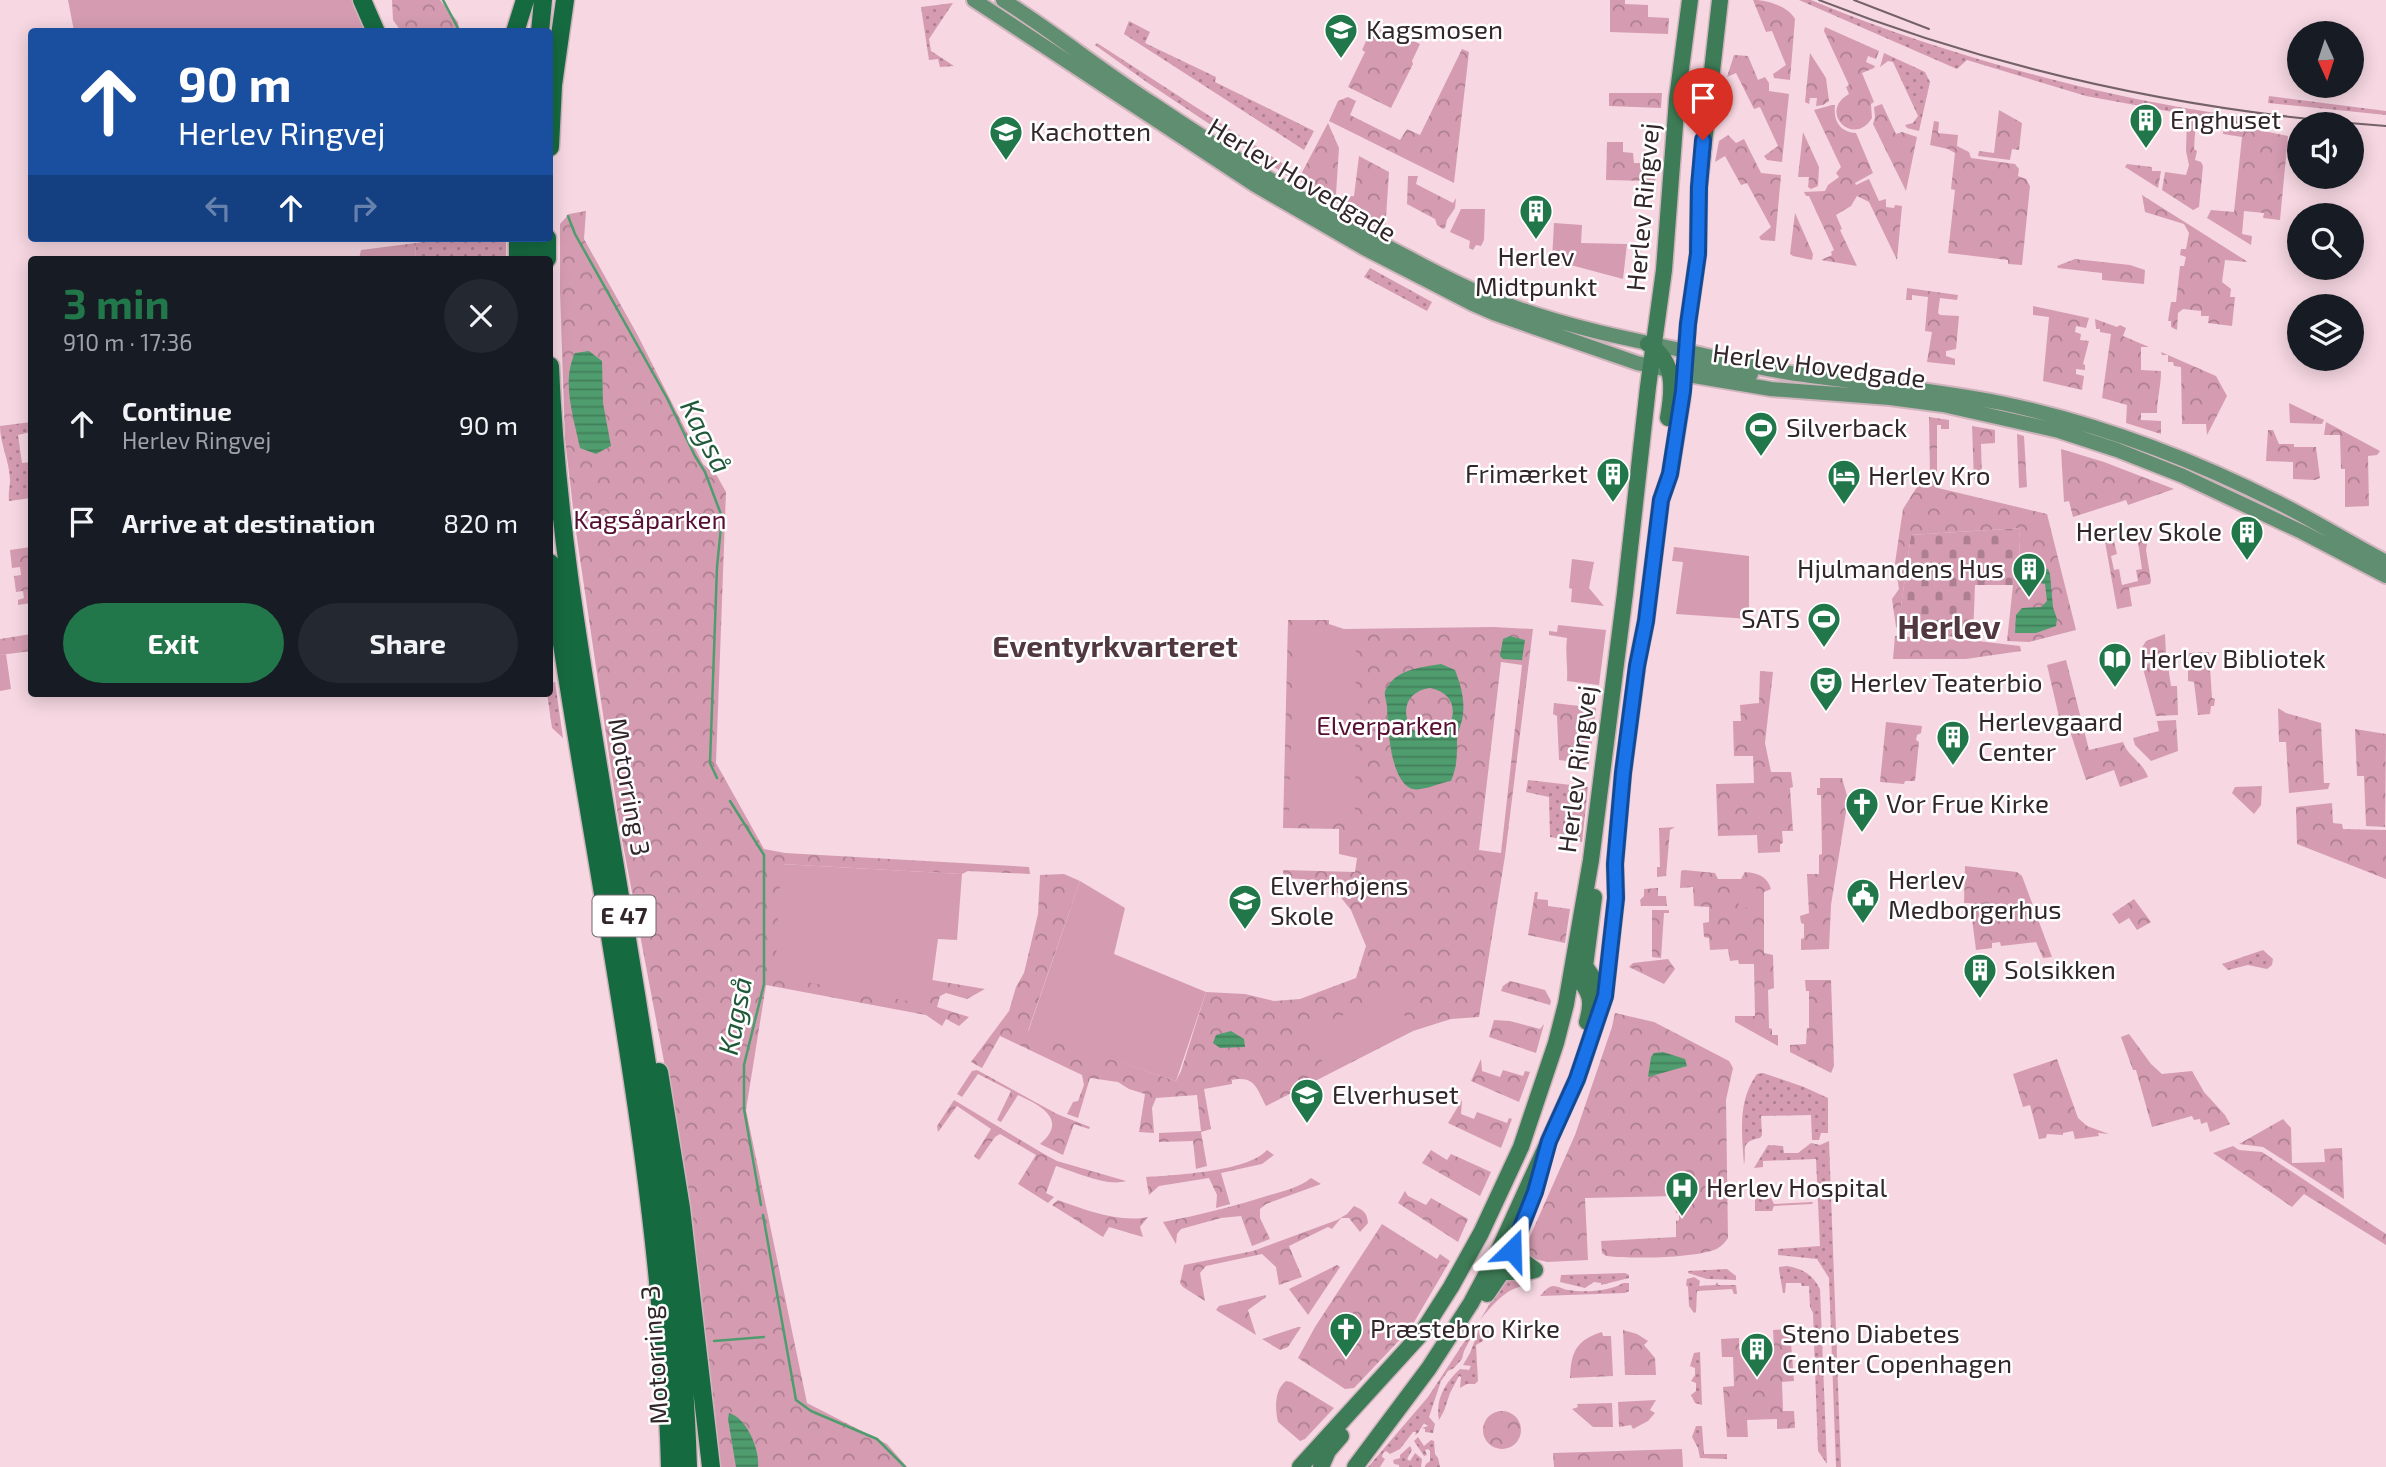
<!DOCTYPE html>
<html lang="en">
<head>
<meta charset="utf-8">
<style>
	body { margin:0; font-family:"Exo 2",sans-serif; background:#242831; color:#f1f3f6; height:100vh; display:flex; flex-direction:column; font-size:26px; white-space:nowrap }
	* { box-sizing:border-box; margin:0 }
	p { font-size:23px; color:#9ea1a6 }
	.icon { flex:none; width:38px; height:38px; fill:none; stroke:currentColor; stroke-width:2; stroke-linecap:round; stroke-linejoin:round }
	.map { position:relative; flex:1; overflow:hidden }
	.details { position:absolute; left:28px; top:256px; width:525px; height:441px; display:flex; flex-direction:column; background:#171b24; border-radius:7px; box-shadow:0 4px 18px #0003 }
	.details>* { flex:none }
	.guide { position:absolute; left:28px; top:28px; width:525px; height:214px; border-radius:7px; box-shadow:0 4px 18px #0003; background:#1a4fa0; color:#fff; overflow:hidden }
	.needle { width:46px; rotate:177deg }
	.buttons { position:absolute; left:2287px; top:21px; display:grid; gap:14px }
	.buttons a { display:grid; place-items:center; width:77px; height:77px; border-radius:50%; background:#171b24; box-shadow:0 4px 18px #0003; font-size:35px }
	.pin { position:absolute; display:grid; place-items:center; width:60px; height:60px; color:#fff; margin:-72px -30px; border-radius:50% 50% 50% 0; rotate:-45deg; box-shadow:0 0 7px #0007 }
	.pin .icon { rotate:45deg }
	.me { position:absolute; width:77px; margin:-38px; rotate:22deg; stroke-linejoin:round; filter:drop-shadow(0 0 5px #0008) }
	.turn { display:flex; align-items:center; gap:24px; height:147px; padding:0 35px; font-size:32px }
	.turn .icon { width:91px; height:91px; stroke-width:2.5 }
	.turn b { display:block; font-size:49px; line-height:60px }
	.lanes { display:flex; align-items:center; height:66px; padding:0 35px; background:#0003; justify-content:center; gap:35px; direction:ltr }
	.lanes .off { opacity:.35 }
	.round { display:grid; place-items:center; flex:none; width:74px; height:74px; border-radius:37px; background:#242831 }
	.head { display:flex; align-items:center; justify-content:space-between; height:119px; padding:0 35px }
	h1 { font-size:42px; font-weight:700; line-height:52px; color:#21774a }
	.action { display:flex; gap:14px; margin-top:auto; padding:14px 35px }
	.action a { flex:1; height:80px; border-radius:42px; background:#21774a; color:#fff; font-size:28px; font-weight:700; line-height:80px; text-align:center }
	.action a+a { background:#242831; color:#f1f3f6 }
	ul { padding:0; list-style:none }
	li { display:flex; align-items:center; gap:21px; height:98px; padding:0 35px }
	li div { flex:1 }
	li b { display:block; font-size:26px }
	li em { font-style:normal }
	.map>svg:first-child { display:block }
	.grass { fill:url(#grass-dots) }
	.forest { fill:url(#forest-crowns); fill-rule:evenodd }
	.cemetery { fill:url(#cemetery-stones) }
	.garden { fill:#d59cb1 }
	.water { fill:url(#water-rules); fill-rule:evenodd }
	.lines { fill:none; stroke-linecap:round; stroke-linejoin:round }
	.stream { stroke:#4f9c6e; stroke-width:2.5 }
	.secondary-casing { stroke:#cfb4bd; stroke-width:18 }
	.primary-casing { stroke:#cfb4bd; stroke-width:19 }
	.highway-casing { stroke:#cfb4bd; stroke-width:21 }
	.secondary { stroke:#5f8f70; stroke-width:14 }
	.primary { stroke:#3d7c56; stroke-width:16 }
	.highway { stroke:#166a40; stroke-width:18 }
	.tram { stroke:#746268; stroke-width:2 }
	.route-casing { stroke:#114b97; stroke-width:18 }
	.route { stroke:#1a73e8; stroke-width:12 }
	.labels { text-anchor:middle; stroke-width:5; stroke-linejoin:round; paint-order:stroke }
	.shield { fill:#fff; stroke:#70676a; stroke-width:2 }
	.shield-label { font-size:24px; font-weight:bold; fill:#32262a }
	.poi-label { font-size:26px; fill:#32262a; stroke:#fff; text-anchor:start }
	.street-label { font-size:26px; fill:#32262a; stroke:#fff }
	.park-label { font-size:26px; fill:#571033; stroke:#fff }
	.water-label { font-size:28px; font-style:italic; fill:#205939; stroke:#fff }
	.quarter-label { font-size:30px; font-weight:bold; fill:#503740; stroke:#fff }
	.district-label { font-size:33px; font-weight:bold; fill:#503740; stroke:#fff }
</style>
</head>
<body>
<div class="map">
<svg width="2386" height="1467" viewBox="0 0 2386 1467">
	<defs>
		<pattern id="grass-dots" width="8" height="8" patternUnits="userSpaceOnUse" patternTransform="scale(1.75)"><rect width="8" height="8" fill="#d59cb1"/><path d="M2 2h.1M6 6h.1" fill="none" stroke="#ad7f90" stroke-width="1.8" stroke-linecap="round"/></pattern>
		<pattern id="forest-crowns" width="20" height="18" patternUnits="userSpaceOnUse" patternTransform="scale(1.75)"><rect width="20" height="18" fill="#d59cb1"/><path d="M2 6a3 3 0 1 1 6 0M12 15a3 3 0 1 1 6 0" fill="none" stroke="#ad7f90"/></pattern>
		<pattern id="cemetery-stones" width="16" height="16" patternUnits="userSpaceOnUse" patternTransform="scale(1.75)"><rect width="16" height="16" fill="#d59cb1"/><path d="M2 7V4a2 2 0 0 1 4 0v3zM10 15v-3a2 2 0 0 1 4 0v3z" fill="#ad7f90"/></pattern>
		<pattern id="water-rules" width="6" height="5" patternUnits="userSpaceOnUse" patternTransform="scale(1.75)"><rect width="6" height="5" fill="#4f9c6e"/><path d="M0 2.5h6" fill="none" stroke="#427f5b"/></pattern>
	</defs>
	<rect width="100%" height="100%" fill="#f6d7e2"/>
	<path class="grass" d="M1799 0H1811C1909 41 2014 72 2118 95 2167 106 2217 113 2266 121L2265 129 2086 96 1967 60 1957 69Z
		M953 3 929 39 931 51 954 66 940 67 938 59 929 60 921 7Z
		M1129 21 1150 32 1145 43 1216 77 1215 82 1314 131 1304 150 1124 34Z
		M1097 43 1296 172 1292 179 1148 83 1095 45Z
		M1884 53 1925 72 1930 82 1919 131 1907 128 1905 125 1913 123 1918 116 1893 62 1888 61 1880 67Z
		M2269 96 2386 111V115L2268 103Z
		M447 238H506V259H415L416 243Z
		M1370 268 1432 302 1427 311 1364 277Z
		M31 422V432L18 435 22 463 31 462V498L9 501C8 492 10 487 10 481 10 462 0 444 0 426Z
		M555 682 563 738 552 728 547 693H550V683Z
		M1528 780 1588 787 1582 842 1550 837 1549 797 1526 792Z
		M2263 950 2273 959 2272 965 2267 969 2248 965 2228 970 2222 964Z
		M1763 1073 1804 1087 1828 1098V1133H1821L1819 1140H1812L1811 1115 1761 1116 1762 1135 1760 1138C1739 1142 1747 1149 1744 1165 1742 1134 1737 1101 1757 1074Z
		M1829 1141 1841 1467H1836L1829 1278 1817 1259 1778 1255V1249L1820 1246 1816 1159 1763 1161V1167L1754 1168 1768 1145 1783 1146 1784 1153H1798L1811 1143 1820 1145Z
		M1755 1198H1771L1774 1204 1813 1202 1812 1204 1774 1206 1772 1211H1755Z
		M1787 1266C1803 1269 1812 1274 1820 1289L1827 1464 1818 1451 1813 1313 1810 1307 1809 1286H1802L1801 1283H1786L1785 1293H1783L1779 1270V1267Z
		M1727 1269 1736 1276V1280L1707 1279 1688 1273V1271Z
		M1625 1273 1629 1275V1278L1601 1285V1283L1594 1282 1585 1288 1560 1282 1561 1275Z
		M1694 1277 1700 1281 1699 1286 1715 1285 1717 1282 1718 1285H1736L1737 1294H1734L1732 1289 1697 1291 1696 1312 1694 1313 1689 1306 1688 1287 1686 1285 1687 1279Z
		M1505 1278 1525 1279 1527 1287C1510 1283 1490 1308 1480 1320Z
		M1623 1283H1629V1291L1625 1293 1540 1296C1544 1292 1547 1287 1553 1286 1559 1286 1564 1290 1569 1290 1584 1293 1611 1291 1623 1283Z
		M1480 1327H1482L1483 1341 1476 1345 1478 1381 1475 1384H1467L1460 1388 1461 1377 1459 1376 1450 1393 1444 1411 1439 1420C1435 1399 1445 1383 1460 1369L1469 1370 1471 1366 1463 1365 1470 1353Z
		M1472 1330 1474 1332 1464 1351 1462 1359 1454 1368 1448 1371 1441 1381 1429 1417 1435 1424 1433 1433 1425 1432V1429L1422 1428 1428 1426 1424 1423 1418 1433 1415 1435 1416 1432H1413L1400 1449 1390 1454 1386 1451 1383 1453 1382 1457 1385 1459 1380 1467H1368L1428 1397Z
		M1700 1352 1702 1405 1695 1403 1691 1395 1696 1391V1383L1691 1381 1695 1375V1368L1690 1366 1694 1353Z
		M1696 1426H1702L1704 1454H1727V1459L1700 1458 1698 1448 1692 1437Z
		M1418 1437 1424 1446 1431 1440 1434 1441 1435 1454 1438 1458 1440 1467H1425L1426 1464 1430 1461V1451L1428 1449 1425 1450 1427 1455 1424 1456 1414 1441Z
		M1410 1446 1412 1450 1407 1459 1410 1461 1415 1453 1422 1459 1421 1467H1399V1465L1394 1464 1393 1460 1400 1458V1455Z"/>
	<path class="forest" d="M392 0H440L458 22 459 31H401L393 20Z
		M1610 0H1625V4L1648 5V17L1669 18 1668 34 1610 32Z
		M1753 0C1767 0 1788 6 1795 19L1790 80 1774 78 1773 74 1786 65 1772 31 1766 32Z
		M1382 26 1420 44 1412 61 1413 64 1391 108 1348 87 1365 52 1362 50 1371 30 1379 33Z
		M1825 27 1879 51 1876 59 1868 56 1866 62 1875 66 1874 68 1862 73 1874 102 1871 104 1872 118C1854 148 1817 112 1849 94L1846 87 1849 85 1824 31Z
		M1462 49 1469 52 1454 183 1329 121 1338 101 1348 97 1356 101 1350 115 1400 140 1407 129 1420 135Z
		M1810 53 1826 78 1829 101 1823 105 1816 106 1817 98H1810L1809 104 1805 102Z
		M1734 55 1748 56 1758 80 1765 77 1769 83V91L1789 94 1782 162 1767 160 1764 156 1778 146 1760 107 1754 109 1736 73 1727 77Z
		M1609 93H1662L1661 108 1609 106Z
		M1882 104 1896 134 1902 132 1917 137 1906 191 1873 124 1875 117 1874 107Z
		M1832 105H1835C1833 121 1840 132 1856 133L1873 173 1855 183 1856 185 1869 179 1879 201 1886 199V207L1894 208 1895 205 1902 206 1897 260 1869 202 1857 196 1851 206 1836 215 1842 229 1840 230 1857 266 1821 260 1832 255 1831 252 1834 250 1809 196H1806L1804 192 1825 191 1828 185 1839 177 1836 173 1841 167 1814 110Z
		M1999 110 2022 123 2019 150 2012 149 2010 160 1978 156 1979 151 1994 153Z
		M2187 116 2196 118 2194 149 2197 151 2195 160 2201 162 2203 166 2199 207 2193 210 2162 190 2165 172 2186 175 2189 165 2186 151Z
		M1934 121 1939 122 1938 133 1958 135 1957 146 1969 152 1971 158 2015 164 2019 169 2018 176 2026 179 2030 186 2022 265 2008 264V260L1948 253 1955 190 1951 189 1955 153 1948 149 1930 145Z
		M1328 123 1339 148 1336 194 1341 197 1354 196 1359 156 1389 172 1385 232 1298 180Z
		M2224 123 2288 136 2280 220 2263 218 2264 213 2244 211 2242 234 2252 236 2251 245 2207 218 2211 210 2234 212 2242 137 2223 134Z
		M1803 132 1819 167 1818 186 1811 189 1808 187 1809 177H1798Z
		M1728 135 1736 143 1744 139 1761 173 1781 175 1775 241 1761 240 1759 237 1771 227 1747 183 1741 185 1725 156 1715 162 1719 141Z
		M1607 142H1623V152L1633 153 1634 163H1656L1655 192H1649V181L1606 180Z
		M2127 164 2152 167V171H2161L2158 188 2125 167Z
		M1408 176H1418L1416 184 1453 203 1456 198 1455 208 1447 220 1445 228 1443 229 1437 225 1435 219 1407 204Z
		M2142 195 2248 262 2225 260 2222 282 2231 289 2230 297H2235L2232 326 2208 323 2209 316H2201V311L2183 309 2178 313 2177 330 2171 327V321H2168L2171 302H2176L2180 266H2184L2186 257 2180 255 2181 249H2186L2189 233 2184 224 2145 212Z
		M586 211 584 239 637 334 703 464 717 476 726 492 716 763 764 849 785 853 1029 867 1030 874 968 871 962 874 781 864 928 1004 932 980 985 989 967 999 946 993 940 996 937 1007 969 1017 959 1026 946 1019 942 1026 926 1015 766 985 746 1110 807 1403 887 1444 907 1467H719L680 1146 620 829 575 525 565 439 560 292V224L569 214Z
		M1795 213 1813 254 1812 260 1793 256 1790 254Z
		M416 243 415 259H359L361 250Z
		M2075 259 2130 265 2145 270 2144 284 2102 280V273L2058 268 2057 266Z
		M1907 288 1958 295 1957 300 1940 298 1938 313 1940 315 1959 316 1956 349 1946 351V356L1955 359V365L1927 362 1932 332 1925 331 1928 297 1912 295V300H1906Z
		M2033 306 2089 318 2086 328 2076 326 2075 332 2081 334 2080 340 2089 341 2083 364 2085 365V370L2076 369V374L2084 376 2082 390 2043 381 2049 317 2033 315Z
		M2095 319 2117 327 2120 325 2126 328 2123 336 2149 347H2141V370L2161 371C2161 387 2157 398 2157 413H2141V420L2161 421V434L2126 423 2127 405 2102 398 2111 334 2100 332V329H2096Z
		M2161 352 2216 376 2227 396 2207 435 2206 424H2182L2181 367 2174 366 2173 362H2168V355H2162Z
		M2289 403 2324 420 2322 424 2290 423Z
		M1929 417 1949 420V429H1941V425H1937V476L1930 475Z
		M2326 422 2380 451 2377 455 2368 456 2369 506 2345 507V469H2341L2340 435H2324Z
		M1972 426 1995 430V443L1981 444 1982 480H1974Z
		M2268 430H2273L2279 444H2294V447H2316L2320 478 2315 480 2293 479V462L2266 461Z
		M2017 434 2024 436 2027 487 2019 488Z
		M2061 449 2104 462 2174 489 2128 505 2126 500 2073 517 2069 501 2064 502Z
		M1922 479 1937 482 1938 488 2047 514 2076 630 2029 642 2007 641 2013 585 2019 558 2020 528 1911 535 1898 628 1896 627 1892 599 1899 589 1895 563 1903 509Z
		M2149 531 2146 550 2151 581 2150 584 2129 588 2132 606 2117 609 2104 536 2107 534 2110 542 2114 541 2117 554 2111 556 2114 570 2119 569 2122 585 2138 581 2136 570 2142 569 2137 535Z
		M31 547V603L18 605V600L24 598 23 591 16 592 14 576 21 575 20 567 12 568 10 550Z
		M1288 620H1329V624L1344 629 1493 627 1533 629 1505 856 1479 1017 1451 1019 1413 1031 1266 1106C1257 1089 1255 1075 1232 1080V1084L1204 1089 1211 1129 1201 1132 1207 1166 1196 1169 1193 1141 1159 1142V1133L1201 1131 1197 1095 1156 1098 1152 1108 1154 1133 1139 1132 1145 1094 1129 1089 1118 1082 1090 1078 1078 1118 1067 1114 1073 1102 1078 1101 1084 1085 1082 1075 1000 1036 982 1068 971 1062 1009 1011 1016 987 1024 973 1038 914 1040 875 1064 874 1080 881 1028 1031 1176 1081 1181 1071 1206 992 1245 994 1274 1001 1300 999 1356 978 1366 946 1351 910 1334 889 1302 879 1284 878 1283 870 1355 872 1357 858 1339 854V829L1283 828ZM1501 662 1522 665 1501 853 1479 850Z
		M31 634V651L0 655V639Z
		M2165 634 2166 654 2142 660 2140 651 2146 641Z
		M1895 636 1978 641 2020 646 2021 651 1966 659H1893Z
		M2209 652 2212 698 2215 699 2214 706H2211L2210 714 2198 715 2194 682 2188 681V653Z
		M2167 659 2171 686H2177L2178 715 2156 716 2142 665Z
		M2066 660 2089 750 2123 742C2127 756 2143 762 2148 777L2120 787 2114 770 2086 780 2068 725 2060 721 2047 665Z
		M1760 671 1773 672 1765 743 1771 772H1791L1793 787 1790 788 1793 831H1782L1783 843 1780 844V852L1758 853 1757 835 1718 836 1716 784 1754 783 1753 756H1734L1733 721H1741L1740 705 1759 703Z
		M1554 703 1596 708 1589 764 1559 760 1557 716 1553 714Z
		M2278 708 2286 713 2321 723 2324 783H2330L2328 789 2289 793 2286 742H2279Z
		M2176 720 2178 751 2151 761 2135 745 2133 738 2159 731 2157 721Z
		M1886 722 1922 726 1921 733 1917 735 1916 740 1919 742 1915 781H1905L1904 784 1880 782Z
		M2355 729 2386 734 2385 827 2366 826 2364 776H2357Z
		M1820 778H1842L1848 799 1831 905 1829 949 1801 950V939L1804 938V924L1801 923 1800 916 1809 913 1807 874H1819V855L1822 854 1821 795H1817V788H1820Z
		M2262 786 2261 805 2254 814 2232 793 2235 787Z
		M2332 803 2333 823 2342 824 2343 829 2386 830V879L2297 844 2296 807Z
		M1675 827 1670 830 1666 876 1657 877V867H1660L1659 828Z
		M1965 866 2017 872 2022 876 2052 957 2043 958 2036 942 2001 946 2000 942 1992 943V948L1976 950 1970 903H1964Z
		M1684 870 1715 873 1718 879H1741L1745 872C1758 873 1767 876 1771 889L1764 892V953L1773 955 1774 988 1768 990 1769 1028 1772 1029V1035H1778V1046L1735 1022V1016H1755L1754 964H1739L1738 960 1730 961 1728 949 1710 950 1709 938 1704 937 1703 923 1709 922V907L1694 906 1693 887 1680 888 1681 871Z
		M1658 888V896H1666L1667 906H1641L1640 900 1644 896V889Z
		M1535 892H1538L1537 899 1548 900V906L1570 909 1565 943 1528 935Z
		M2134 899 2151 922 2137 930 2129 918 2119 924 2112 914Z
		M1652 910H1669V913H1664L1661 958 1652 957Z
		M1668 959 1675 969 1664 984 1629 967 1633 963Z
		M1805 980H1831L1834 1066 1831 1073 1790 1052V1045L1806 1044 1807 1028H1809V991H1806Z
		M1510 981 1545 990 1551 1001 1550 1005 1501 991 1503 986Z
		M1615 1013 1654 1022 1729 1061 1733 1068 1726 1100 1728 1238C1724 1244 1719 1249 1711 1251 1687 1258 1632 1259 1606 1256L1602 1253 1601 1241 1676 1237V1221L1679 1220V1213H1676L1675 1196 1585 1198 1588 1260 1547 1262 1527 1257 1524 1250 1575 1135 1612 1027Z
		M1494 1020 1510 1021 1540 1029 1544 1024 1536 1053 1489 1037Z
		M2129 1034 2151 1064 2162 1074 2192 1071 2204 1092 2225 1115 2230 1124 2210 1132 2207 1122 2201 1124 2200 1119 2194 1120 2192 1116 2152 1127 2136 1070H2133L2121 1037Z
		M1481 1059 1482 1071 1500 1077 1503 1070 1523 1076 1525 1071 1530 1072 1519 1102 1471 1081Z
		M2057 1059 2078 1118 2087 1126 2109 1134 2098 1133 2099 1136 2075 1139 2073 1131 2063 1133V1135L2047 1134 2046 1138 2039 1139 2030 1105 2023 1107 2013 1074Z
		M977 1070 1057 1114 1090 1127 1089 1129 1074 1124 1063 1155 1040 1144C1068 1120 1042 1106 1018 1095L1001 1122 997 1120 1011 1091 978 1074 962 1097 957 1094 972 1071Z
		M954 1100 1044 1154 1057 1161 1126 1181C1106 1187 1076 1172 1056 1166L1046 1193 1054 1197 1048 1203 1018 1184 1036 1155 1000 1134 995 1137 979 1160 974 1156 991 1129 957 1106 938 1132 937 1126Z
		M1462 1100 1461 1114 1474 1119 1477 1112 1507 1123 1509 1118 1512 1119 1501 1148 1448 1123Z
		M2283 1119 2291 1128 2292 1163 2325 1162 2324 1149 2342 1148 2344 1199 2263 1147 2239 1144Z
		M2233 1146 2239 1150 2262 1152 2386 1234V1245L2304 1194 2292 1207 2213 1153Z
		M1267 1150 1274 1155 1262 1164 1221 1173 1230 1204 1216 1208 1217 1195 1209 1178 1159 1186 1149 1195 1146 1177C1175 1175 1247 1172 1267 1150Z
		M1431 1150 1447 1160 1451 1154 1491 1172 1480 1196 1422 1163Z
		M1311 1178 1321 1184 1266 1204 1260 1209V1218L1270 1239 1252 1246 1241 1216 1221 1218 1181 1229 1177 1234 1176 1244 1163 1222C1200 1215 1235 1206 1270 1195 1284 1191 1300 1187 1311 1178Z
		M1405 1191 1408 1196 1426 1205 1431 1198 1468 1219 1458 1242 1398 1203Z
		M1058 1200C1085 1210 1119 1223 1148 1217L1140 1227 1143 1237 1109 1227 1103 1237 1052 1205Z
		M1354 1206C1363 1210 1367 1212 1368 1223L1360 1232 1349 1218H1341L1332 1229 1328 1227 1289 1246 1302 1277 1279 1285 1276 1267 1262 1254 1206 1266 1200 1273 1205 1301 1183 1287 1180 1283 1184 1265 1253 1251 1337 1220 1347 1214Z
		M1382 1224 1437 1259 1440 1254 1450 1261 1410 1329 1354 1388 1345 1389 1298 1358 1315 1327Z
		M1337 1265 1340 1267 1308 1315 1289 1289Z
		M1266 1295V1297L1248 1310 1256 1335 1216 1310 1219 1306Z
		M1298 1327H1301L1288 1347 1280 1350 1262 1339Z
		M1790 1329 1794 1381 1782 1382 1783 1411H1794L1795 1428 1777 1429V1419L1747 1420 1748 1437H1727L1723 1387 1734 1386 1733 1357H1722L1721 1339 1739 1338V1349L1774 1348 1773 1330Z
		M1623 1330 1637 1334 1648 1341 1644 1345 1655 1358 1656 1375H1625Z
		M1602 1332 1603 1336H1611L1613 1376 1570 1378C1571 1352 1576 1340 1602 1332Z
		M1286 1381 1291 1382 1334 1408 1305 1439 1300 1441 1278 1422C1275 1409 1274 1390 1286 1381Z
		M1656 1400 1650 1410 1655 1413 1648 1421 1633 1429 1631 1425 1619 1427 1618 1402Z
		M1612 1403 1613 1427H1593L1572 1409 1578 1407 1577 1404Z
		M1483 1430a19 19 0 1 1 38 0a19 19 0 1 1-38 0Z
		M1682 1449 1683 1467H1554L1553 1453Z"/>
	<path class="cemetery" d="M2020 528 2019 558 2013 585H1975L1973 638 1914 634V630L1898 628 1911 535Z"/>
	<path class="garden" d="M68 0H355L367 31H74Z
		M1461 209H1485L1484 240 1481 246 1476 245 1473 250 1469 248 1470 241 1450 232Z
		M1554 223 1582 225 1581 243 1627 244 1623 279 1552 260Z
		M1674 547 1749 556V619L1676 614 1683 562 1672 561Z
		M1572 559 1594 562 1589 588 1604 606 1571 602 1572 589 1569 588Z
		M1558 625 1606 630 1599 685 1567 681C1568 666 1565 652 1567 638L1549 635V631L1557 632Z
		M1294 632 1356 633 1355 822 1289 820Z
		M6 654 11 689 0 691V655Z
		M781 864 962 874 957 940 938 939 929 1005 775 976Z
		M1080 881 1125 908 1114 954 1206 992 1176 1081 1028 1032Z
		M1756 885 1757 907 1739 908 1737 886Z
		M1393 991 1412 1031 1328 1073 1308 1032Z"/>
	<path class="water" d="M589 351 602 361 603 403 611 446 596 454 580 448C574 418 561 382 575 353Z
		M2037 567 2048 569 2050 574 2053 607 2057 619 2056 626 2036 633H2015L2016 615 2022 608 2041 607 2047 601 2045 584 2028 581 2025 572 2029 568Z
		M1510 636 1525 640 1522 660 1503 659 1500 656 1503 639Z
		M1441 664 1455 670C1461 686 1466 702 1462 720 1460 727 1457 735 1457 742 1457 758 1457 766 1451 781 1439 783 1419 793 1410 788 1390 778 1388 727 1387 707 1387 703 1384 695 1385 691 1386 688 1389 685 1391 682 1403 668 1425 667 1441 664ZM1430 688C1474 696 1447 757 1411 728 1400 709 1408 691 1430 688Z
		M1231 1031 1244 1039 1245 1047 1220 1048 1213 1043 1216 1035Z
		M1663 1052 1685 1059 1687 1066 1648 1077 1651 1057 1654 1053Z
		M729 1413C747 1418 760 1450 758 1467H736L728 1419Z"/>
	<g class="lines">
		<path class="stream" d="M443 0 460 32
			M568 216 575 234 667 398 695 456 705 472 722 517 717 567 710 763 717 778
			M730 801 764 855V984L744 1065V1109L761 1205
			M763 1215 796 1400 811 1411 877 1439 905 1467
			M714 1341 764 1337"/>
		<defs>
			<path id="secondary" d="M974 0 1255 185 1364 248 1473 304 1496 314 1637 363 1694 376 1771 389 1890 398 1943 405 2059 431 2117 450 2183 476 2302 532 2386 576
				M1003 0C1055 33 1102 71 1153 104 1235 159 1319 212 1407 257 1442 276 1479 295 1517 308 1567 326 1619 337 1671 348 1711 356 1750 367 1790 373 1860 383 1931 389 2001 403 2097 423 2192 459 2279 503 2315 521 2350 543 2386 562
				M1685 364 1751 374"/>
			<path id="primary" d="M1648 344C1676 361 1673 390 1668 418
				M1594 897 1585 966 1605 996
				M1576 977C1591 991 1593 1002 1587 1022
				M1520 1229 1512 1253 1535 1270
				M1487 1294 1502 1272H1527L1535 1270
				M1300 1467 1421 1334 1451 1287 1481 1233 1521 1147 1556 1043 1566 1004 1591 860 1625 593 1648 387 1664 270 1677 99 1690 0
				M1321 1467 1328 1451 1341 1436
				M1355 1467 1429 1368 1471 1303 1497 1254 1577 1079 1605 996 1616 898 1615 864 1623 773 1638 660 1646 621 1661 500 1670 474 1682 400 1688 324 1698 254 1699 187 1720 0"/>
			<path id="highway" d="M362 0 376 32
				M515 32 525 0
				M540 32 543 0
				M550 147 553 85 565 0
				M518 238V259
				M530 238V259
				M547 238V259
				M550 366C556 521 583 673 608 825 644 1038 681 1251 688 1467
				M550 563C592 864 662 1163 670 1467
				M659 1072 681 1208 711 1467"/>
		</defs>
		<use href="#secondary" class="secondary-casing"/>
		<use href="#primary" class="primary-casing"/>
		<use href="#highway" class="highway-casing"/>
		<use href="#secondary" class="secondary"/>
		<use href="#primary" class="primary"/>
		<use href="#highway" class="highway"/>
		<path class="tram" d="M1819 0C2000 71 2192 112 2386 126
			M1854 0 1929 29"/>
	</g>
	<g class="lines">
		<defs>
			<path id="route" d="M1512 1250 1535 1192 1549 1141 1577 1079 1605 996 1616 898 1615 864 1623 773 1637 666 1646 621 1661 500 1670 474 1683 391 1688 324 1698 254 1699 187 1703 140"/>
		</defs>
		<use href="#route" class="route-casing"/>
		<use href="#route" class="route"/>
	</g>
	<defs>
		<symbol id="school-pin" viewBox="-11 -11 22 30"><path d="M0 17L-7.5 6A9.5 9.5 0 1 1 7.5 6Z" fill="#21774a" stroke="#fff"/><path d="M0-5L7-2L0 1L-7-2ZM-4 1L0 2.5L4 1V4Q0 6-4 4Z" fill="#fff"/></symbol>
		<symbol id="building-pin" viewBox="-11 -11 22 30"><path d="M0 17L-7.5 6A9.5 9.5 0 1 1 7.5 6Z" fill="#21774a" stroke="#fff"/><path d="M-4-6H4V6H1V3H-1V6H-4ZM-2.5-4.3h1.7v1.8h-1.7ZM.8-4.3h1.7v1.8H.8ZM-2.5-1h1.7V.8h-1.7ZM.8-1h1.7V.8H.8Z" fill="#fff"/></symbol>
		<symbol id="stadium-pin" viewBox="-11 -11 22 30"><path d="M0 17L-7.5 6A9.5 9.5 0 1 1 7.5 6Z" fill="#21774a" stroke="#fff"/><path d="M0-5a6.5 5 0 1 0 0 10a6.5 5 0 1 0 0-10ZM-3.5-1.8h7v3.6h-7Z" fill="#fff"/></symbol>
		<symbol id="hotel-pin" viewBox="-11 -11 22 30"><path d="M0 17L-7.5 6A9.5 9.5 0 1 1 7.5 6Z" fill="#21774a" stroke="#fff"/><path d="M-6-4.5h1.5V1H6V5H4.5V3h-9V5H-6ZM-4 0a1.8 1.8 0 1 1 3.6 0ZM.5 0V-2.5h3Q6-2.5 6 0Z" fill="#fff"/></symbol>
		<symbol id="library-pin" viewBox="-11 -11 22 30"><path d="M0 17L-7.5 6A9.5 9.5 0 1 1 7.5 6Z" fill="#21774a" stroke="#fff"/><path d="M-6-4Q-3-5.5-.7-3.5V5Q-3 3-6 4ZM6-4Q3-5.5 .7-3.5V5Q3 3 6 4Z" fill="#fff"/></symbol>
		<symbol id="theatre-pin" viewBox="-11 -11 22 30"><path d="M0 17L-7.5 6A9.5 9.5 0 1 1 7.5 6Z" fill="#21774a" stroke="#fff"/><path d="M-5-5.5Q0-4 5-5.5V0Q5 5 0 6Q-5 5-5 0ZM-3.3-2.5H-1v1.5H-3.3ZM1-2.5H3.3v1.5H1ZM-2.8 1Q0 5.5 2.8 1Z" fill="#fff"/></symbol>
		<symbol id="church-pin" viewBox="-11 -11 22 30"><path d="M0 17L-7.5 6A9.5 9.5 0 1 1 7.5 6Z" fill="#21774a" stroke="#fff"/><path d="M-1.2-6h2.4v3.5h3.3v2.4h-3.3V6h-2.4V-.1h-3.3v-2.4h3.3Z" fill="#fff"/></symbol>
		<symbol id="civic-pin" viewBox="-11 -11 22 30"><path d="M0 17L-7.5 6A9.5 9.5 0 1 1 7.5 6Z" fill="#21774a" stroke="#fff"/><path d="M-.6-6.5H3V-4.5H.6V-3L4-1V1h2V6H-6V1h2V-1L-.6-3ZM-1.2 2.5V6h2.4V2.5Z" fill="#fff"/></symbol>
		<symbol id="hospital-pin" viewBox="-11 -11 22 30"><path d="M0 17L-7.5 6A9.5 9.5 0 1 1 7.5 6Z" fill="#21774a" stroke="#fff"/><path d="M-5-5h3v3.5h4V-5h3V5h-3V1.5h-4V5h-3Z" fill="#fff"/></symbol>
	</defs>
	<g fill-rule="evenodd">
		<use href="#school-pin" x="1322" y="11" width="38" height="52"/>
		<use href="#building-pin" x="2127" y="101" width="38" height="52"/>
		<use href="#school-pin" x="987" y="113" width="38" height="52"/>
		<use href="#building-pin" x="1517" y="192" width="38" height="52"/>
		<use href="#stadium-pin" x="1742" y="409" width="38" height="52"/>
		<use href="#building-pin" x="1594" y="455" width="38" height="52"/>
		<use href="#hotel-pin" x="1825" y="457" width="38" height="52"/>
		<use href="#building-pin" x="2228" y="513" width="38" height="52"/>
		<use href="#building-pin" x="2010" y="550" width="38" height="52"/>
		<use href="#stadium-pin" x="1805" y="600" width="38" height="52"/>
		<use href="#library-pin" x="2096" y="640" width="38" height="52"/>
		<use href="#theatre-pin" x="1807" y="664" width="38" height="52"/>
		<use href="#building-pin" x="1934" y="718" width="38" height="52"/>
		<use href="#church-pin" x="1843" y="785" width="38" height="52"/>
		<use href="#civic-pin" x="1844" y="876" width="38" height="52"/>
		<use href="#school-pin" x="1226" y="882" width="38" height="52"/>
		<use href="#building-pin" x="1961" y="951" width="38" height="52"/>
		<use href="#school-pin" x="1288" y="1076" width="38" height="52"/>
		<use href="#hospital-pin" x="1663" y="1169" width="38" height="52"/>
		<use href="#church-pin" x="1327" y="1310" width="38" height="52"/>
		<use href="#building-pin" x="1738" y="1330" width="38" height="52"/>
	</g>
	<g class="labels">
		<rect class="shield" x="592.5" y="895.5" width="63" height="41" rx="5"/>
		<g class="shield-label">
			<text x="624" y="924">E 47</text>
		</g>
		<g class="poi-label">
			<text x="1366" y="39">Kagsmosen</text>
			<text x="2170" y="129">Enghuset</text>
			<text x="1030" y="141">Kachotten</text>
			<text x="1536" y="266" text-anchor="middle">Herlev<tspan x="1536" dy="30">Midtpunkt</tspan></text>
			<text x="1786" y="437">Silverback</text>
			<text x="1588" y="483" text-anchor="end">Frimærket</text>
			<text x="1868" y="485">Herlev Kro</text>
			<text x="2222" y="541" text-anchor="end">Herlev Skole</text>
			<text x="2004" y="578" text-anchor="end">Hjulmandens Hus</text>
			<text x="1800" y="628" text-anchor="end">SATS</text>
			<text x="2140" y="668">Herlev Bibliotek</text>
			<text x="1850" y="692">Herlev Teaterbio</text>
			<text x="1978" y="731">Herlevgaard<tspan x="1978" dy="30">Center</tspan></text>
			<text x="1886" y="813">Vor Frue Kirke</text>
			<text x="1888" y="889">Herlev<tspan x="1888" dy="30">Medborgerhus</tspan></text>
			<text x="1270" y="895">Elverhøjens<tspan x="1270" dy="30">Skole</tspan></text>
			<text x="2004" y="979">Solsikken</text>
			<text x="1332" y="1104">Elverhuset</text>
			<text x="1706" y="1197">Herlev Hospital</text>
			<text x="1370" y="1338">Præstebro Kirke</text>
			<text x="1782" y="1343">Steno Diabetes<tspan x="1782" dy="30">Center Copenhagen</tspan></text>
		</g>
		<g class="street-label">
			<text transform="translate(1302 180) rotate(31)" y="9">Herlev Hovedgade</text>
			<text transform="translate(1643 207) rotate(-85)" y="9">Herlev Ringvej</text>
			<text transform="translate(1819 366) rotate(7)" y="9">Herlev Hovedgade</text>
			<text transform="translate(1577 769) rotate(-83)" y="9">Herlev Ringvej</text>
			<text transform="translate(629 787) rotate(80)" y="9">Motorring 3</text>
			<text transform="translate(655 1355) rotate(-94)" y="9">Motorring 3</text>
		</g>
		<g class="park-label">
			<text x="650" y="529">Kagsåparken</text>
			<text x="1387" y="735">Elverparken</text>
		</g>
		<g class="water-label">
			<text transform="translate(706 436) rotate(63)" y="10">Kagså</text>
			<text transform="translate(735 1016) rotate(-79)" y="10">Kagså</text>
		</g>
		<g class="quarter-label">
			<text x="1115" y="657">Eventyrkvarteret</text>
		</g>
		<g class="district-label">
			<text x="1949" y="639">Herlev</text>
		</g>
	</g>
</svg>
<div class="buttons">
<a><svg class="needle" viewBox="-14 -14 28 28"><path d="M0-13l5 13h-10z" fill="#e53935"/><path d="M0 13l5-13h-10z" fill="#9ea1a6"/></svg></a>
<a><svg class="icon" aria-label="sound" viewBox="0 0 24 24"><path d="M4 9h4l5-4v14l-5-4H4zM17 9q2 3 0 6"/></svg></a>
<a><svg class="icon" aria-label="search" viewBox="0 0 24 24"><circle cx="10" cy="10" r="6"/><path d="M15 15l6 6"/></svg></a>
<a><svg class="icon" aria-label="layers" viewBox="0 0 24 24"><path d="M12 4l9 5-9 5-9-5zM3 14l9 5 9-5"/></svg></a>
</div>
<div class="pin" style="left:1703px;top:140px;background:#d93025"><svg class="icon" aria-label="arrive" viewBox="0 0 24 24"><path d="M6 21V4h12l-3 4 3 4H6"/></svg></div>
<svg class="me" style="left:1512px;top:1250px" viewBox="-20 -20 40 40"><path d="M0-17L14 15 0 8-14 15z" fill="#1a73e8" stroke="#fff" stroke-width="4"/></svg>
<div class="guide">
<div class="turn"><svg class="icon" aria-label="ahead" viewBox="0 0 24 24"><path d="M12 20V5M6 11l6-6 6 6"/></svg><div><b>90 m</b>Herlev Ringvej</div></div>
<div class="lanes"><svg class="icon off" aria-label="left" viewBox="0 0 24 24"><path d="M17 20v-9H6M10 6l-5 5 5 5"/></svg><svg class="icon" aria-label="ahead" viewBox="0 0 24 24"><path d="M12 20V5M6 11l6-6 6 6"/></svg><svg class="icon off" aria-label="right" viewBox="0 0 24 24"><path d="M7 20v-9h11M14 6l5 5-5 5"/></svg></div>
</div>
<section class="details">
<div class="head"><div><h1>3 min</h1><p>910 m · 17:36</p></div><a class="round"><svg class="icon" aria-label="close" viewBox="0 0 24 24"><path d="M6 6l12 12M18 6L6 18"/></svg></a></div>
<ul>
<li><svg class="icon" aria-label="ahead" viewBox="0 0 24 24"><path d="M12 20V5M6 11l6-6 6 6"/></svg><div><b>Continue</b><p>Herlev Ringvej</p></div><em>90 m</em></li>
<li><svg class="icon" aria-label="arrive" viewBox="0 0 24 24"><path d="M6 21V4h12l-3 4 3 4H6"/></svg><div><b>Arrive at destination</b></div><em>820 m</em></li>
</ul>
<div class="action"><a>Exit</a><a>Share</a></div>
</section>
</div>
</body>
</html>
